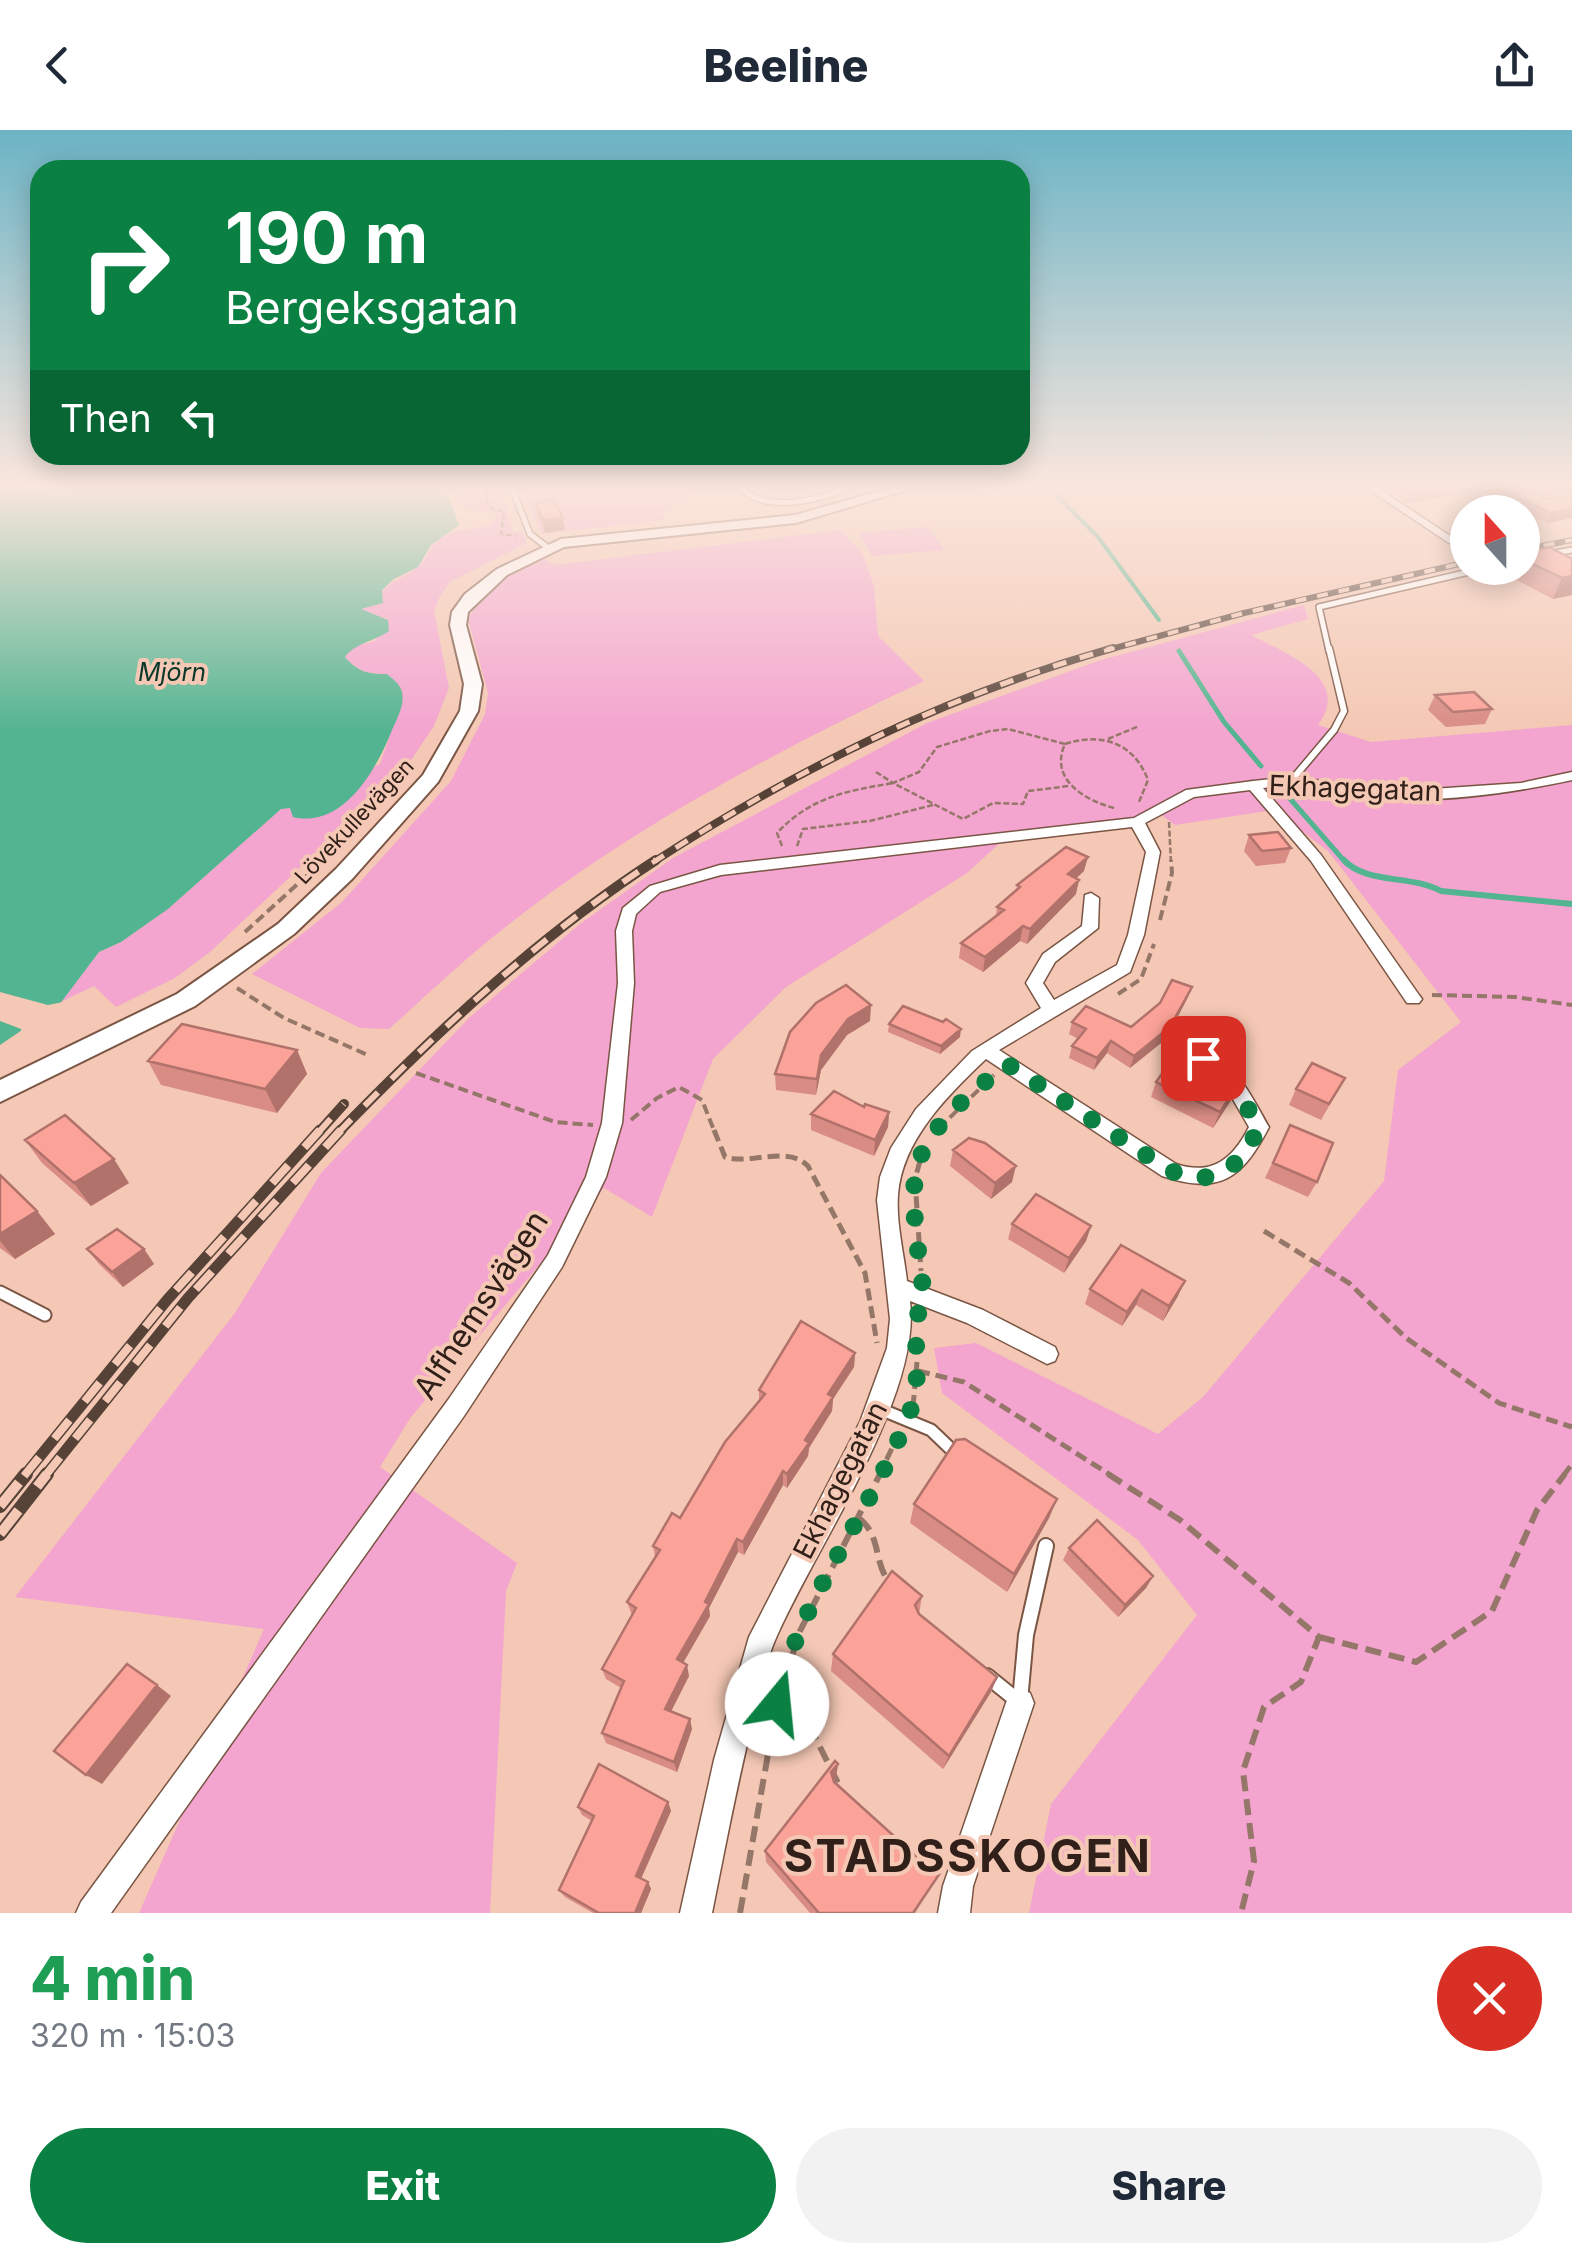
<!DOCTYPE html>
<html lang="en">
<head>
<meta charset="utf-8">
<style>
	body { margin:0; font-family:Inter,sans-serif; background:#f2f2f3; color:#1f2937; height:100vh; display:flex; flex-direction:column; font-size:38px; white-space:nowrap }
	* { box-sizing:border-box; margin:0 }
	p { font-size:32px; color:#747a83 }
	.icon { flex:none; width:55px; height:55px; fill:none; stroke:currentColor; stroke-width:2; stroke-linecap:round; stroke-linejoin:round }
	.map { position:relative; height:1783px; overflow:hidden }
	.side { display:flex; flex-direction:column; background:#fff; flex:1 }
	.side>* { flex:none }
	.hud { position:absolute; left:30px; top:30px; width:1000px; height:305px; border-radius:30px; box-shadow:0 5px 25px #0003; background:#0b8043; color:#fff; overflow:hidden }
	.needle { width:65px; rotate:339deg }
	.controls { position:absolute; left:1450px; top:365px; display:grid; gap:20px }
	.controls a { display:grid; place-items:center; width:90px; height:90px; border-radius:50%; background:#fff; box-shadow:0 5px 25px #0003; font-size:50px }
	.pin { position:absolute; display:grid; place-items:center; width:85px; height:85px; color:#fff; margin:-42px; border-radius:20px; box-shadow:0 5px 15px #0006 }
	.me { position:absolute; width:110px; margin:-55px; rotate:17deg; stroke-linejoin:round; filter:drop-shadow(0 0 8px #0008) }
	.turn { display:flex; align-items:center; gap:35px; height:210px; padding:0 30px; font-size:45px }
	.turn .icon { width:130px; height:130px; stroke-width:2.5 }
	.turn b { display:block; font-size:70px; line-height:85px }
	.then { display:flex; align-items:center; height:95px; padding:0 30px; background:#0003; gap:20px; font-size:38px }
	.round { display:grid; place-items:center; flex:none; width:105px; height:105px; border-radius:52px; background:#f2f2f3 }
	.headline { display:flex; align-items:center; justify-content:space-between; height:170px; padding:0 30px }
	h1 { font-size:60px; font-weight:800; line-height:75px; color:#1e9e55 }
	.action { display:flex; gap:20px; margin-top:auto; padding:20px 30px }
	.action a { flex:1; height:115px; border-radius:60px; background:#0b8043; color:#fff; font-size:40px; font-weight:800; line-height:115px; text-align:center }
	.action a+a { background:#f2f2f3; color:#1f2937 }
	header { display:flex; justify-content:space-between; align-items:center; height:130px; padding:0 30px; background:#fff; font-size:45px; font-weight:800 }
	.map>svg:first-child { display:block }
	.green { fill:#f3a4cf }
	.water { fill:#52b490 }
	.pier { fill:#f4c8b4 }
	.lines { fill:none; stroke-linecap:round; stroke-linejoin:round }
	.stream-far2 { stroke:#52b490; stroke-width:4 }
	.stream-far1 { stroke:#52b490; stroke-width:5 }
	.stream { stroke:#52b490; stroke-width:6 }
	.lane-far3-casing { stroke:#7a5544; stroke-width:8 }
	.lane-far2-casing { stroke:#7a5544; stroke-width:9 }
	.lane-far1-casing { stroke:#7a5544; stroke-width:15 }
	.lane-casing { stroke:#7a5544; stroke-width:18 }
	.street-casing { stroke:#7a5544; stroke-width:3 }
	.secondary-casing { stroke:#7a5544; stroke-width:4 }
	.path-far3 { stroke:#957769; stroke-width:2.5; stroke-dasharray:6 2.5; stroke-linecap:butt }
	.path-far2 { stroke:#957769; stroke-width:4; stroke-dasharray:10 5; stroke-linecap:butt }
	.path-far1 { stroke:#957769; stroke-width:5; stroke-dasharray:12 6; stroke-linecap:butt }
	.path { stroke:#957769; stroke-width:6; stroke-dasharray:16 8; stroke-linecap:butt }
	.lane-far3 { stroke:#fff; stroke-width:5 }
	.lane-far2 { stroke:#fff; stroke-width:6 }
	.lane-far1 { stroke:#fff; stroke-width:11 }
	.lane { stroke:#fff; stroke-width:14 }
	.street { fill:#fff; fill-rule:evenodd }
	.secondary { fill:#fff; fill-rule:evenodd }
	.rail-far4-casing { stroke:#574238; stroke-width:6 }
	.rail-far3-casing { stroke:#574238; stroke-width:8 }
	.rail-far2-casing { stroke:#574238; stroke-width:10 }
	.rail-far1-casing { stroke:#574238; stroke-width:11 }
	.rail-casing { stroke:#574238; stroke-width:14 }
	.rail-far4 { stroke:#f4c8b4; stroke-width:4; stroke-dasharray:11; stroke-linecap:butt }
	.rail-far3 { stroke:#f4c8b4; stroke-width:5; stroke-dasharray:14; stroke-linecap:butt }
	.rail-far2 { stroke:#f4c8b4; stroke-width:6; stroke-dasharray:19; stroke-linecap:butt }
	.rail-far1 { stroke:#f4c8b4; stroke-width:8; stroke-dasharray:24; stroke-linecap:butt }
	.rail { stroke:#f4c8b4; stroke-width:10; stroke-dasharray:30; stroke-linecap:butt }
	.wall { fill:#d98c84 }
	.shaded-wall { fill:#b0726b }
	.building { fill:#fca399; stroke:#b0726b; stroke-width:2.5 }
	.route { stroke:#0b8043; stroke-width:18; stroke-dasharray:0 32.4 }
	.labels { text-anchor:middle; stroke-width:8; stroke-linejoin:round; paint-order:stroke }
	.far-street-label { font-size:22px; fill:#302019; stroke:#f4c8b4 }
	.far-water-label { font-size:25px; font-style:italic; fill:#0a3728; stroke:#f4c8b4 }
	.street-label { font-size:28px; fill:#302019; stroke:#f4c8b4 }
	.near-street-label { font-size:32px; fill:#302019; stroke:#f4c8b4 }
	.near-district-label { font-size:45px; font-weight:bold; letter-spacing:2.5px; fill:#302019; stroke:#f4c8b4 }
</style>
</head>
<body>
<header><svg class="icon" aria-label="back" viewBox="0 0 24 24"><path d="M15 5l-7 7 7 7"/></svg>Beeline<svg class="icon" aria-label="share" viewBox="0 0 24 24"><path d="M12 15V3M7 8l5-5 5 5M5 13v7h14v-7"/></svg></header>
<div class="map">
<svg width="1572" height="1783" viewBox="0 0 1572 1783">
	<rect width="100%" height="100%" fill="#f4c8b4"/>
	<path class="green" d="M477 353H495L500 357 513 402H523L527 413 450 452 439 468 434 481 449 558 434 596 405 639 210 822 175 848 116 877 94 856 61 872 99 822 121 812 168 779 281 679 380 634 390 605 388 544C369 544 358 542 345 527L352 517 375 511 388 489 358 480 383 473 382 461C393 450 404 447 415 439 429 429 431 411 448 404 466 396 489 404 497 384L467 379 461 374 462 362 477 357Z
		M517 353H698L702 359 662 384 665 390 542 404Z
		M929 397 944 420 872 426 859 403Z
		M841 400 862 423 874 456 878 506 924 551C774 622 628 699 498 803 460 833 425 867 389 899L360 898 252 844 342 772 451 651 485 584 488 563 468 489C483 460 512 444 540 426L554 435Z
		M1304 475 1308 489 1251 505C1285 523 1353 548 1318 595L1371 612 1572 595V1783H1029L1051 1674 1197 1485 1138 1410 942 1263 934 1218 976 1213 1158 1304 1203 1267 1384 1051 1398 940 1461 892 1328 721 1274 680 1175 695 1160 684 1011 703 967 743 786 857 713 929 652 1087 604 1058 411 1287 380 1337 517 1433 506 1461 490 1783H139L264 1499 15 1467 235 1183 321 1043 470 887 580 794 673 728 927 593 1101 530Z"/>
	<path class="water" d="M0 353H431L449 368 459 395 431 415 418 437 394 449 382 460 383 473 361 479 388 490 389 501C375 511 355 513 345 527 358 542 368 544 387 544 394 550 400 554 402 562 405 575 397 588 392 600 377 638 344 699 293 687L290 678 281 679 168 779 121 812 99 822 59 875 0 915Z"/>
	<path class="pier" d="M0 862 48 875 68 871 22 905 21 899 0 891Z"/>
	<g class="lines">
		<path class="stream-far2" d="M1044 353 1098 407 1159 490"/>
		<path class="stream-far1" d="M1179 521 1224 592 1261 636
			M1286 664 1346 733"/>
		<path class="stream" d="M1344 730C1365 754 1413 745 1441 761L1572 774"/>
		<defs>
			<path id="lane-far3" d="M510 353 530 404 547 417
				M736 353C762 387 823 370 857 353
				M738 356 760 353
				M1550 424 1572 420
				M1329 521 1319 477 1486 438"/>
			<path id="lane-far2" d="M1291 651 1334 600 1344 581 1329 518"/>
			<path id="lane-far1" d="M0 1162 45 1185
				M880 1279 931 1300 954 1322"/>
			<path id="lane" d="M987 1546 1018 1571
				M1020 1571 1026 1505 1046 1416"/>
			<path id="street" d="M1359 353H1370L1458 411 1449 413Z
				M1572 642V650C1521 661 1455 671 1402 669 1355 667 1311 653 1263 658L1321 725 1419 865 1422 869 1419 873H1407L1311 731 1250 660 1194 667 1145 693 1160 722 1144 805 1130 842 999 920 1176 1034C1212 1046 1233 1029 1249 997L1220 947 1194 927 1197 922C1229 917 1255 973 1269 997 1242 1049 1220 1065 1162 1046L986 929C948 965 902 1010 898 1065 896 1093 904 1124 907 1151L983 1180 1055 1217 1058 1224 1055 1231 1047 1234 967 1193 910 1171C922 1266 815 1418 776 1508 767 1528 763 1552 757 1574 739 1643 726 1713 712 1783H680L714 1630 749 1507 860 1292 887 1218 890 1189 877 1070 880 1047 891 1018 916 979 972 921 1041 878 1026 853 1043 824 1082 796 1085 765 1091 763 1099 768 1098 798 1055 832 1043 853 1054 870 1117 835 1128 805 1146 722 1132 697 721 745 660 762 636 784 632 801 634 853 622 993 606 1047 562 1137 464 1286 111 1783H76L81 1772 448 1270 548 1125 586 1047 602 993 618 853 616 801 623 778 650 756 720 735 1134 688 1186 660 1253 651 1291 647 1403 661 1521 653Z
				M1020 1559 1030 1563 1034 1573 973 1756 970 1783H938L943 1756 1006 1573 1010 1563Z"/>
			<path id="secondary" d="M908 353H930L796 393 564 417 507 445 468 482 466 495 482 554 478 581 438 652 352 749 294 804 195 876 0 972V950L177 864 278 794 336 739 423 645 460 581 464 554 450 495 452 482 465 464 497 439 561 409 795 385Z"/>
		</defs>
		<use href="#lane-far3" class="lane-far3-casing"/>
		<use href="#lane-far2" class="lane-far2-casing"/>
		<use href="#lane-far1" class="lane-far1-casing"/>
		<use href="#lane" class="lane-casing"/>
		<use href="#street" class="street-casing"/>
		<use href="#secondary" class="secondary-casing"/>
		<path class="path-far3" d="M485 353 488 377 504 382 501 404 516 406
			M1108 609 1139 596
			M1065 614 1008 599 990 601 937 617 919 642 893 653 963 689 993 673 1023 674 1028 661 1069 656
			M876 642 893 653
			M1114 678C1084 670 1049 649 1065 614 1102 602 1134 613 1148 650L1139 672
			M1169 692 1171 733
			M782 716 777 703C811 667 846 661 893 653
			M797 716 803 699 870 691 933 675
			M322 733 341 715"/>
		<path class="path-far2" d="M1160 790 1172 743 1171 730
			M245 802 324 730
			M237 858 284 888 370 926
			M1118 864 1141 849 1154 814
			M1432 865 1515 867 1572 875
			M416 943 555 992 593 995
			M631 990 657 968 679 957 702 970 715 1003
			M939 998 994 945"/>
		<path class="path-far1" d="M714 1000 725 1027C751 1035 788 1015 808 1036L865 1143 877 1213
			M920 1031 915 1049 921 1141
			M1264 1101 1349 1153 1406 1208 1499 1273 1572 1297
			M918 1241 964 1252 1112 1346
			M913 1277 917 1232
			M879 1346 899 1303
			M1563 1346 1572 1334"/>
		<path class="path" d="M1108 1344 1180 1390 1319 1507 1301 1552 1264 1577 1243 1641 1254 1731 1241 1783
			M859 1388C882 1407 873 1431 889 1452
			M1319 1507 1416 1532 1492 1481 1537 1380 1565 1344
			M789 1536 809 1551 820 1567 814 1605 840 1657
			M740 1783 777 1573 800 1501 880 1344"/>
		<use href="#lane-far3" class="lane-far3"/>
		<use href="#lane-far2" class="lane-far2"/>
		<use href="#lane-far1" class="lane-far1"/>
		<use href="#lane" class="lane"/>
		<use href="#street" class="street"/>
		<use href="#secondary" class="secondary"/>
		<defs>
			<path id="rail-far4" d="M1522 420 1572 410
				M1104 521 1244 483 1468 432"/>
			<path id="rail-far3" d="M652 733C798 638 945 566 1113 518"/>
			<path id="rail-far2" d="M318 1003 344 974
				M338 1003C435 903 539 806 656 730"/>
			<path id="rail-far1" d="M24 1346 167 1170 320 1000
				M45 1346 188 1168 341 1000"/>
			<path id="rail" d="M0 1376 26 1344
				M0 1404 47 1344"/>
		</defs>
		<use href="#rail-far4" class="rail-far4-casing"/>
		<use href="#rail-far3" class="rail-far3-casing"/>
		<use href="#rail-far2" class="rail-far2-casing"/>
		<use href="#rail-far1" class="rail-far1-casing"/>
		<use href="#rail" class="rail-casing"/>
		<use href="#rail-far4" class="rail-far4"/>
		<use href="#rail-far3" class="rail-far3"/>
		<use href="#rail-far2" class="rail-far2"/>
		<use href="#rail-far1" class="rail-far1"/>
		<use href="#rail" class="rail"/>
	</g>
	<path class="wall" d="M1376 353H1512L1546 369 1572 365 1547 393 1479 361 1407 373Z
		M1518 353H1572V362L1545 366Z
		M535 373 565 400 545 403 537 385Z
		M1522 423 1572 429V465L1553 469 1505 444 1508 438H1522Z
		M1435 565 1492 579 1485 594 1446 597 1428 580Z
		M1249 705 1291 718 1285 733 1256 736 1244 721Z
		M1084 741 1076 748V764L1027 814 1020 811 983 842 959 828 961 813 996 786 997 777 1016 761 1017 755Z
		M1192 857 1187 869 1166 909 1130 938 1107 923 1094 940 1069 928 1072 916 1078 909 1069 904 1072 892 1131 897Z
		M870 891 847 905 821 940 816 965 776 960 775 944Z
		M889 894 960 907 940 924 888 902Z
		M297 920 307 944 277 983 161 955 148 931Z
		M1345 948 1321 990 1289 975 1296 959Z
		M1156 952 1230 972 1213 998 1151 967Z
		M864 977 889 982 888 997 874 1026 811 1000V984Z
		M1290 995 1317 1052 1308 1067 1265 1048Z
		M25 1010 129 1053 91 1076 42 1033Z
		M953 1020 1012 1052 991 1069 950 1036Z
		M0 1045 37 1081 55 1104 15 1129 0 1118Z
		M1012 1094 1091 1096 1086 1111 1064 1143 1008 1109Z
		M1121 1115 1178 1166 1163 1191 1136 1175 1122 1196 1085 1174 1090 1159Z
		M87 1119H144L154 1134 123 1157 99 1134Z
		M855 1223 854 1237 833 1269 832 1281 809 1318 808 1326 787 1358 783 1355 744 1425 738 1422 709 1478 710 1486 683 1533 689 1546 671 1582 692 1599 677 1642 606 1613 602 1603 621 1558 606 1549 602 1539 632 1485 627 1472 655 1427 653 1416 680 1388 759 1271V1260Z
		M1057 1369 1049 1388 1007 1462 910 1393 914 1374Z
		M1069 1418 1153 1446 1146 1458 1118 1487 1063 1430Z
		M922 1466 919 1484 997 1547 991 1562 943 1639 831 1541 833 1524Z
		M838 1634 836 1647 834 1650 916 1726 940 1743 915 1783H810L766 1732 765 1721Z
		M668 1672 671 1681 641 1749 648 1752 651 1759 641 1783H593L565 1767 559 1760 592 1691 582 1685 578 1677Z"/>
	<path class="shaded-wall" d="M1473 353H1482L1479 361 1407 373 1411 363Z
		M1572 353V362L1545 366 1549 356Z
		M1572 378V388L1547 393 1551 383Z
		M563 388 565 400 545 403 543 390Z
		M1572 446V465L1553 469 1562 448Z
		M1088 727 1084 741 1065 759 1068 744Z
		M1079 750 1076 764 1027 814 1030 799Z
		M1023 796 1020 811 983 842 985 827Z
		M1192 857 1187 869 1166 909 1130 938 1134 926Z
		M871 875 870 891 847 905 821 940 816 965 817 949 821 925 848 889Z
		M961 899 960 907 940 924 941 916Z
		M1111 911 1107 923 1094 940 1097 928Z
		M297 920 307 944 277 983 265 959Z
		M1237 956 1230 972 1213 998 1220 982Z
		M889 982 888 997 874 1026 875 1010Z
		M114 1029 129 1053 91 1076 74 1053Z
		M1016 1036 1012 1052 991 1069 995 1053Z
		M37 1081 55 1104 15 1129 0 1111V1104Z
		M1091 1096 1086 1111 1064 1143 1069 1128Z
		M144 1119 154 1134 123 1157 112 1142Z
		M1185 1151 1178 1166 1163 1191 1169 1176Z
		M1142 1160 1136 1175 1122 1196 1127 1182Z
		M855 1223 854 1237 833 1269 832 1281 809 1318 808 1326 787 1358V1344L828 1264Z
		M783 1341V1355L744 1425 743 1412Z
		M1057 1369 1049 1388 1007 1462 1014 1444Z
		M737 1409 738 1422 709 1478 710 1486 679 1540 677 1529Z
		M1153 1446 1146 1458 1118 1487 1125 1475Z
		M687 1535 689 1546 667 1589 665 1579Z
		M997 1547 991 1562 943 1639 949 1626Z
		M157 1555 171 1566 102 1654 86 1645Z
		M690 1589 692 1599 677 1642 674 1632Z
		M838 1634 836 1647 830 1656 831 1642Z
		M668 1672 671 1681 639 1753 636 1746Z
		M648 1752 651 1759 641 1783H635Z"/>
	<path class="building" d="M1395 353H1473L1411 363Z
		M1487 353H1512L1546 369 1572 365V378L1551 383Z
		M1542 353H1572L1549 356Z
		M554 370 563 388 543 390 535 373Z
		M1549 417 1572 429V446L1562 448 1522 429V423Z
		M1474 562 1492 579 1453 582 1435 565Z
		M1278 702 1291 718 1262 721 1249 705Z
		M1066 717 1088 727 1068 744 1079 750 1030 799 1023 796 985 827 961 813 1004 780 997 777 1020 757 1017 755Z
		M1172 850 1192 857 1170 897 1134 926 1111 911 1097 928 1072 916 1086 899 1072 892 1086 876 1131 897 1160 873Z
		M846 855 871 875 848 889 821 925 817 949 775 944 790 902 816 873Z
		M903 876 943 892 946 889 961 899 941 916 889 894Z
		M182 894 297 920 265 959 148 931Z
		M1176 924 1234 951 1237 956 1220 982 1156 952Z
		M1312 933 1345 948 1329 974 1296 959Z
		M834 961 864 977 865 974 889 982 875 1010 811 984Z
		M65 985 114 1029 74 1053 25 1010Z
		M1290 995 1333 1013 1317 1052 1273 1033Z
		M969 1008 985 1013 1016 1036 995 1053 953 1020Z
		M0 1045 37 1081 0 1104Z
		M1036 1064 1091 1096 1069 1128 1012 1094Z
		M117 1099 144 1119 112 1142 87 1119Z
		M1121 1115 1185 1151 1169 1176 1142 1160 1127 1182 1090 1159Z
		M801 1191 855 1223 828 1264 833 1267 805 1310 809 1313 787 1344 783 1341 743 1412 737 1409 705 1472 709 1474 677 1529 687 1535 665 1579 690 1589 674 1632 602 1603 624 1551 602 1539 636 1478 627 1472 660 1420 653 1416 672 1383 680 1388 725 1312 765 1264 759 1260Z
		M965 1309 1057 1369 1014 1444 914 1374 956 1310Z
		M1097 1390 1153 1446 1125 1475 1069 1418Z
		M892 1441 922 1466 915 1475 919 1484 997 1547 949 1626 833 1524Z
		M127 1534 157 1555 86 1645 54 1621Z
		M835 1631 838 1634 831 1642 834 1652 916 1726 940 1743 913 1783H819L765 1721Z
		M599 1634 668 1672 636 1746 648 1752 635 1783H599L559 1760 594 1686 578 1677Z"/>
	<linearGradient id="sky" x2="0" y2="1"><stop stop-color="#6cb4c5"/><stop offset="0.59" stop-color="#fae6dd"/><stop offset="1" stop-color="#fae6dd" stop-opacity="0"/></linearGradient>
	<rect width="1572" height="603" fill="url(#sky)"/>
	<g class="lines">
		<path class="route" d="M777 1574C784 1549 790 1523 800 1500 833 1425 882 1356 911 1279 925 1242 907 1202 924 1166 920 1132 911 1082 915 1048 921 999 972 963 1007 934L1169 1040C1214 1059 1239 1040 1259 997L1226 942 1203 928"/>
	</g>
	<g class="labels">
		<g class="far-street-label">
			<text transform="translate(354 691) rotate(-47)" y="8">Lövekullevägen</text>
		</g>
		<g class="far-water-label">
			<text x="172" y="551">Mjörn</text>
		</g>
		<g class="street-label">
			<text transform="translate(1355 658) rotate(2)" y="10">Ekhagegatan</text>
			<text transform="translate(840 1350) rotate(-63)" y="10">Ekhagegatan</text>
		</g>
		<g class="near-street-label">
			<text transform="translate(481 1175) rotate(-57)" y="11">Alfhemsvägen</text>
		</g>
		<g class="near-district-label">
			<text x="968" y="1742">STADSSKOGEN</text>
		</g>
	</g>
</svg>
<div class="controls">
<a><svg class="needle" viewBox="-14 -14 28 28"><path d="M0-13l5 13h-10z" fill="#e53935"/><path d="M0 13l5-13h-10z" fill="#747a83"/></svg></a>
</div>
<div class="pin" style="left:1203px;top:928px;background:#d93025"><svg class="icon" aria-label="arrive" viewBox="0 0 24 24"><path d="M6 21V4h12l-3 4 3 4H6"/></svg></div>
<svg class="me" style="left:777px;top:1574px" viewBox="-20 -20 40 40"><circle r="19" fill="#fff"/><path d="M0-13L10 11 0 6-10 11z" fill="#0b8043"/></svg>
<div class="hud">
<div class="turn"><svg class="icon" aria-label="right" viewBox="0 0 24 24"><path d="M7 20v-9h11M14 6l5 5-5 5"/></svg><div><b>190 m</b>Bergeksgatan</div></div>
<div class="then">Then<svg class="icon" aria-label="left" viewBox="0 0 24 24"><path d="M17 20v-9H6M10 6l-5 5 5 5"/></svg></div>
</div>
</div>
<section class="side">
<div class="headline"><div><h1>4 min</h1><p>320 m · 15:03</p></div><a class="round" style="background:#d93025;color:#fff"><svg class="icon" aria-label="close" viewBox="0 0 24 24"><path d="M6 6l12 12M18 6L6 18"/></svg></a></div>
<div class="action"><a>Exit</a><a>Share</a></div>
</section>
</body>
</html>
